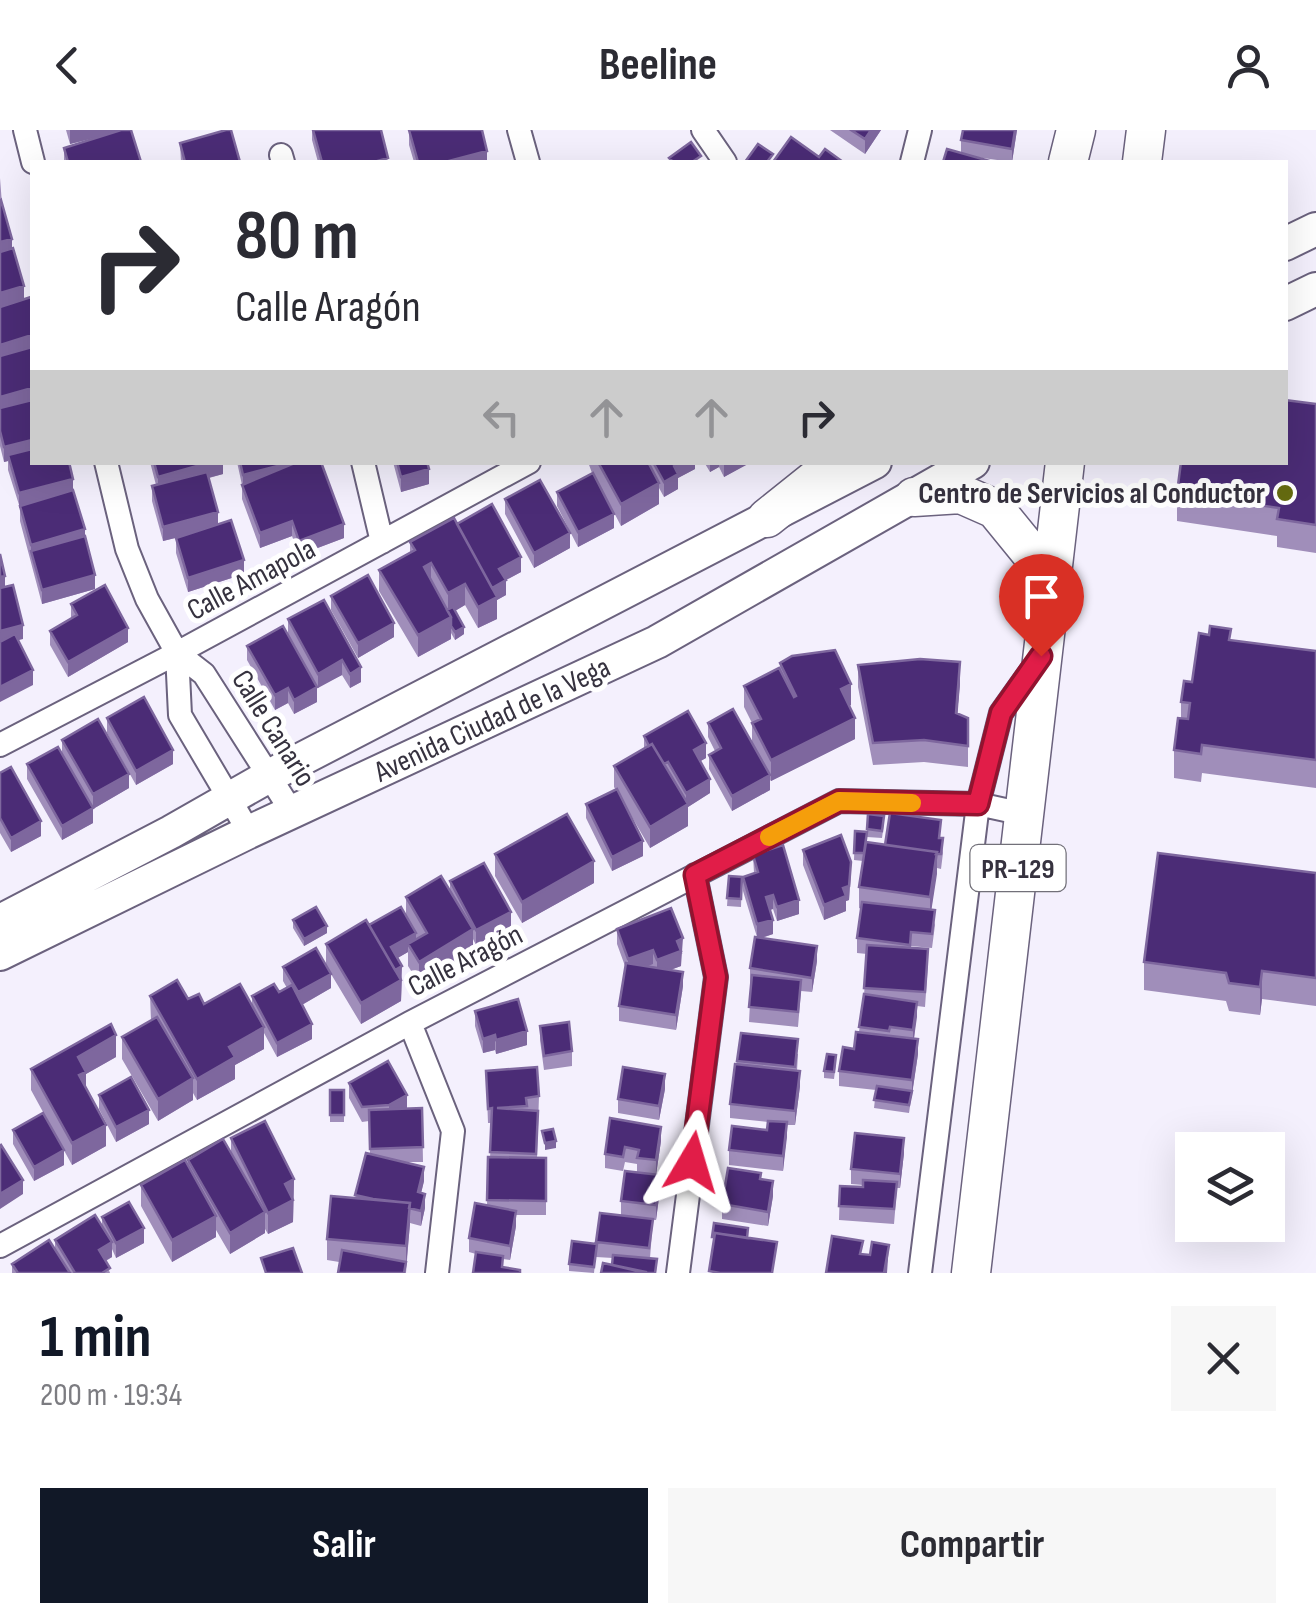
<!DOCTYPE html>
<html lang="es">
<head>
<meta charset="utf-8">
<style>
	body { margin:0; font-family:"Sofia Sans Condensed",sans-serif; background:#f7f7f7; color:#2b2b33; height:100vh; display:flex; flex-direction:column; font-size:38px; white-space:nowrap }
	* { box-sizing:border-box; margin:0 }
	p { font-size:32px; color:#7c7c81 }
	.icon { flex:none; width:55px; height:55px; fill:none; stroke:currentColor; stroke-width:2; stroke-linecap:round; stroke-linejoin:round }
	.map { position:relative; height:1143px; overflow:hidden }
	.sheet { display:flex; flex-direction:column; background:#fff; flex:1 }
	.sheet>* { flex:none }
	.top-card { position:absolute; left:30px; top:30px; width:1258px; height:305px; border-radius:0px; box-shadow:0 10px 40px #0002; background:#fff; color:#2b2b33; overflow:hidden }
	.fabs { position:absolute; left:1175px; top:1002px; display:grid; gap:20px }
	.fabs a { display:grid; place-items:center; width:110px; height:110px; border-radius:0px; background:#fff; box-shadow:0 10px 40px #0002; font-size:50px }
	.pin { position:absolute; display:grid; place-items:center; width:85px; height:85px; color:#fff; margin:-102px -42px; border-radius:50% 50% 50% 0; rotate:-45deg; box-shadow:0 0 10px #0007 }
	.pin .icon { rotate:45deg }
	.me { position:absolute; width:110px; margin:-55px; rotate:7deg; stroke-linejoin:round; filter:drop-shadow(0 0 8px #0008) }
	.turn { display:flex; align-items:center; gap:35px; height:210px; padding:0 40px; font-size:45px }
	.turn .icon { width:130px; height:130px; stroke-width:2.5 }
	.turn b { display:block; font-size:70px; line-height:85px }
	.lanes { display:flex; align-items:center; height:95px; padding:0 40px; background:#0003; justify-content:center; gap:50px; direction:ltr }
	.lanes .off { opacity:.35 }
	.round { display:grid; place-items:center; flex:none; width:105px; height:105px; border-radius:0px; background:#f7f7f7 }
	.head { display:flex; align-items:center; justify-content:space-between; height:170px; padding:0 40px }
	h1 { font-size:60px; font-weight:700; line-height:75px; color:#111827 }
	.button { display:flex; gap:20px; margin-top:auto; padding:20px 40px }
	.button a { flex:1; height:115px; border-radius:0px; background:#111827; color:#fff; font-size:40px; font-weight:700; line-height:115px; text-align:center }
	.button a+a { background:#f7f7f7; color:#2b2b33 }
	header { display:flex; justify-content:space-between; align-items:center; height:130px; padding:0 40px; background:#fff; font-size:45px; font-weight:700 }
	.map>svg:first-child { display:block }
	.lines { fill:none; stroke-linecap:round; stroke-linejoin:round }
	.street-casing { stroke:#6b627e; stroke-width:26 }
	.secondary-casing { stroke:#6b627e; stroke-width:36 }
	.primary-casing { stroke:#6b627e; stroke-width:41 }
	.street { stroke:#fff; stroke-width:22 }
	.secondary { stroke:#fff; stroke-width:32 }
	.primary { stroke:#fff; stroke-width:38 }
	.wall { fill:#a08eba }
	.shaded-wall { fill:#7e679e }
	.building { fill:#4b2c76; stroke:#7e679e; stroke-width:2.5 }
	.route-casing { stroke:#92132f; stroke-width:25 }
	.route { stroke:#e11d48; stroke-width:18 }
	.slow { stroke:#f59e0b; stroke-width:18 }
	.poi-dot { fill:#656b10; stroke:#fff; stroke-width:4 }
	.labels { text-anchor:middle; stroke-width:10; stroke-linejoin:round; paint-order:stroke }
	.shield { fill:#fff; stroke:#727079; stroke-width:2.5 }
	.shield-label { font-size:28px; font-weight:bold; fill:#36323f }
	.poi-label { font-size:30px; font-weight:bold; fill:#36323f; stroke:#fff; text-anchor:end }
	.street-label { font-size:30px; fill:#36323f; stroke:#fff }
</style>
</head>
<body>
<header><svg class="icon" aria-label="back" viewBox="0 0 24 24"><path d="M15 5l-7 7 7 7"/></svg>Beeline<svg class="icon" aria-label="person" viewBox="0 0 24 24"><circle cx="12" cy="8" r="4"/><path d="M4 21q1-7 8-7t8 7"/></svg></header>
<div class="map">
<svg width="1316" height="1143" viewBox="0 0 1316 1143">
	<rect width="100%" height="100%" fill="#f4f0fd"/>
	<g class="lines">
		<defs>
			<path id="street" d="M25 0 33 32
				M519 0 528 32
				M703 0 725 32
				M281 25 283 32
				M912 32 920 0
				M106 332 127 419 147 469 177 523 204 544 292 682
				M363 332 382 412
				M177 523 180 585 249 702
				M0 615 177 523 529 332
				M410 893 453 1001 437 1143
				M0 1116 410 893 839 671 978 674 1024 684
				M678 1143 716 847 695 745
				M920 1143 978 674 1001 583 1036 534"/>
			<path id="secondary" d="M1285 114 1316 99
				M1285 174 1316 159
				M0 791 171 702 269 646 875 332
				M0 824 249 702 657 512 973 332"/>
			<path id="primary" d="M1068 32 1076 0
				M1142 32 1146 0
				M914 367 961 364 995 379 1052 449
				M767 388 837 332
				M971 1143 1065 332"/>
		</defs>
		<use href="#street" class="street-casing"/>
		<use href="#secondary" class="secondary-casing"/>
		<use href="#primary" class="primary-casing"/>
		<use href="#street" class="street"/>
		<use href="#secondary" class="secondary"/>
		<use href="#primary" class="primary"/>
	</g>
	<path class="wall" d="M66 0H131L141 32H64V18L94 8 70 14Z
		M312 0H381L388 32H318L312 10Z
		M409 0 487 32H414L409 15Z
		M830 0H881L865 24Z
		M1017 0 1012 32 975 27 961 23V10Z
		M180 13 240 32H181Z
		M0 48 2 74 24 169 32 332 73 360 85 407 95 459 42 474 20 391V378L8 340V331L4 332 0 316Z
		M1316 274V423L1277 417V406L1177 391V363Z
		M150 332H223V344L209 348 218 395 244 444 188 462 176 423V408L184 406 163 411 152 371V356L156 355Z
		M237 332H321L344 408 299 425 292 406 260 418 242 369V355Z
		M393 332H438L428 335 429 354 401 362Z
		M588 332H695V339L678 348V359L664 367 659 358V374L621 396 609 373 614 398 578 417 557 376V362L592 343Z
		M704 332H750L724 347 719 337 710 342Z
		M505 369 570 418 534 438 505 384Z
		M457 394 521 442 506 450V465L497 470V489L478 498 465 475 455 481 464 504 455 510 451 503V509L418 527 379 461V440L410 423V412Z
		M331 466 394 507 358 528 331 480Z
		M324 470 361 552 350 558 342 545 317 557V572L294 584 288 573 275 580 247 530V516L288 504V489Z
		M71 474 128 512 68 547 50 515V501L71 488Z
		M1231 510 1316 521V658L1202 643 1201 652 1174 648V620L1181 588V572L1192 552Z
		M780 533 851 575 849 576 855 609 771 651 770 650V660L732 681 709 639V625L715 621 708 607V593L752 612V593L744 577V556L780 539Z
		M858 535 960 554 957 584 968 588V637L924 632 873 635 858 557Z
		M107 588 173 634 136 655 107 603Z
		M644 606 706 628 700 631 710 663 688 677V696L650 718 629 682 643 726 612 741 586 688V674L616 660 614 657V636L644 619Z
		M62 610 129 658 93 679 75 647 93 693 62 710 27 649V634L62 624Z
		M0 643 41 706 11 722 0 703Z
		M868 684 884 693 882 708 867 707V712L885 715 941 708 943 723 941 739 937 738 931 780 935 795 932 818 911 816V818L928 834 925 877 917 876 914 909 918 924 909 983 874 978 876 960 839 956V941L854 919 859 902 864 865 867 824 857 823V808L861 779 859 778V757L863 731 854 730 855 701 867 702Z
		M803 720 851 746 849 770 846 771V781L824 790 803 735Z
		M495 724 594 753 522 793 495 746Z
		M753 725 799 784 777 791 773 779 770 780 773 804 762 808 817 831 812 862 801 861 798 897 749 892 751 853 750 852V838L757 807 743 761V747L754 743Z
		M1316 743V876L1262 869 1260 885 1229 881 1226 871 1144 860V832Z
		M729 746 742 747 741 777 727 776Z
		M450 751 511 796 476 815 473 809V821L419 853 408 836V822L397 828 402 850 401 871 361 894 331 844V858L302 875 312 909 277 927 264 903V919L235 935V949L197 970 193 963V970L158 991 122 929V907L151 890 150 866 188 869 204 874 252 875V866L279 862 287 858 283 851V837L326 835V814L369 795 406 785V767L450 760Z
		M293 790 327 803 304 816 293 798Z
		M617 799 683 823 681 824V836L670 840 683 856 676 900 619 891V876L625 836 617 814Z
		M475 881 527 915 496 924 495 920 483 923 475 896Z
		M540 896 572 921V936L544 940 540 910Z
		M741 903 798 924 797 941 800 956 795 995H787L783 1041 729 1035V1020L767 1000 768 992 730 988V974Z
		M116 927 86 944V958L106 1016 72 1035 31 960V939Z
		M836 932 834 949 824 948V941Z
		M486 941 539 966 537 1028H546V1085H516V1096L510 1130 503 1129 473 1143 476 1124 469 1122V1108L487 1076 488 1027 490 1028 492 993H488Z
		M349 953 407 978H422L423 1032H406L424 1051 421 1063 425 1078 421 1096 410 1093 406 1143 327 1130V1109L355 1068 370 1023 369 991 362 992 349 968Z
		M665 959 659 990 618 983V969Z
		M330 960H344V992H330Z
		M99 965 149 994 116 1012 99 979Z
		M610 988 661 1011 656 1045 660 1060 656 1090H653L650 1128 657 1129 656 1143H601L612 1135 613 1128 596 1127V1124L594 1143 569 1141V1134L596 1114 600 1083 621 1086V1071L637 1042V1034L625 1032 623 1041 605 1038V1024Z
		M13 1000 64 1035 34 1051 13 1014Z
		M231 1008 294 1049 293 1092 268 1104 265 1099V1103L230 1124 216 1100V1107L172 1132 141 1076V1055L188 1035V1030L231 1022Z
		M904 1023 900 1058H897L894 1094 839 1090 840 1056 863 1057V1055L851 1054V1039Z
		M761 1049 773 1066 768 1096 722 1089V1074Z
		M102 1087 144 1113 116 1128 112 1119V1127L106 1131 110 1143H12V1134L55 1119V1110L102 1097Z"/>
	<path class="shaded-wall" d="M70 0H126L70 14Z
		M871 0H881L865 24V9Z
		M1015 0H1017L1012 32V19Z
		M487 21V32H445Z
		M12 109V124L0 127V112Z
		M24 156V170L0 177V163Z
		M32 205V220L0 230V215Z
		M32 258V272L0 282V267Z
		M32 310V324L8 325V331L4 332V317Z
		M211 332H223V344L158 361V347Z
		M293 332H306L243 360V345Z
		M679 332H695V339L678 348V359L664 367V352L674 336Z
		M710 332H719V337L710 342Z
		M724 332H750V333L724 347Z
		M429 339V354L401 362V347Z
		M73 349V364L19 378V363Z
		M659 353V374L621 396V374Z
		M218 382V397L163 411V397Z
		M614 384V398L578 417V402Z
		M292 391V406L260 418V403Z
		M344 394V408L299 425V411Z
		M85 399V413L31 421V429V415Z
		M570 403V418L534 438V423Z
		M521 427V442L506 450V465L497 470V489L478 498V477L491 458 499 439Z
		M244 430V444L188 462V448Z
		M431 433V454L424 437Z
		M95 445V459L42 474V460Z
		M5 446V460L0 462V447Z
		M465 454V475L448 485V463Z
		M451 487V509L418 527V505Z
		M394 493V507L358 528V513Z
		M23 495V509L0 515V501Z
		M464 497V504L455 510V502Z
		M128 498V512L68 547V532Z
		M342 530V545L318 558V544Z
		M960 532V554L956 604V583Z
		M361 537V552L350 558V544Z
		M33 540V555L0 572V557Z
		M851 554V575L841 580V559Z
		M317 557V572L294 584V570Z
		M288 558V573L275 580V565Z
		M855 588V609L771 651V630Z
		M706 613V628L694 635V620Z
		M173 620V634L136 655V641Z
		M129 644V658L93 679V664Z
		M770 645V660L732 681V666Z
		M710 649V663L688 677V696L650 718V697L686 675V663Z
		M93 678V693L62 710V696Z
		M41 691V706L11 722V708Z
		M643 711V726L612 741V727Z
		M937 722V744L930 789V767Z
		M594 731V753L522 793V772Z
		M851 732 849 770 846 771V781L824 790V775L843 758Z
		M773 765V779L766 781V767Z
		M799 770V784L777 791V777Z
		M511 782V796L476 815V800Z
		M773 790V804L757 809V794Z
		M327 796V803L304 816V809Z
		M473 799V821L419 853V832Z
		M416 803V817L408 814V822L391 832V817Z
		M683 808 681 836 657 845V830L677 811Z
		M817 816V831L812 862V848Z
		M653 820V834L628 844V829Z
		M402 836 401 871 361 894V873L392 842Z
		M1262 841V869L1260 885V857Z
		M683 842V856L676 900V885Z
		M331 844V858L298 877V862Z
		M917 872V887L913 915V900Z
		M312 894V909L277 927V913Z
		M264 897V919L235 935V949L197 970V949L229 917Z
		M527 901V915L496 924V910Z
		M116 905V927L86 944V963L79 967 78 927Z
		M495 905V920L483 923V909Z
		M918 909V924L912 965V950Z
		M800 941V956L795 995V981Z
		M665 944V959L659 990V976Z
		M193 948V970L158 991V969Z
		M407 965V979L389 990V975Z
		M149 980V994L116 1012V997Z
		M787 992V1007L783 1041V1026Z
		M106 995V1016L72 1035V1013Z
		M661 997V1011L656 1045V1030Z
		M904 1008V1023L900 1058V1044Z
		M556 1011V1018L545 1020V1013Z
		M64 1020V1035L34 1051V1037Z
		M424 1037V1051L418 1076V1062Z
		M660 1045V1060L656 1090V1075Z
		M294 1049 293 1092 268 1104V1083L285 1054Z
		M23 1050V1064L0 1079V1064Z
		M773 1051V1066L768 1096V1082Z
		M425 1064V1078L421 1096V1081Z
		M410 1073V1094L406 1137V1116Z
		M516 1081V1096L510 1130V1116Z
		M265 1082V1103L230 1124V1103Z
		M216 1086V1107L172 1132V1110Z
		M144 1098V1113L116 1128V1113Z
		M112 1112V1127L99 1134V1120Z
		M889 1115 887 1143H884Z"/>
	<path class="building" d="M121 0H131L141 32H68L64 18Z
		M226 0H231L240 32H185L180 13Z
		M313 0H381L388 28 374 32H322Z
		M409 0H482L487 21 445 32H418Z
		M851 0H871L865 9Z
		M963 0H1015L1012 19 961 10Z
		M791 7 819 27 825 19 843 32H773Z
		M691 12 701 26 692 32H673L669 28Z
		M758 14 773 24 767 32H745Z
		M947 19 993 32H943Z
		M1 70 12 109 0 112V71Z
		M13 118 24 156 0 163V122Z
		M31 167 32 173V205L0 215V177Z
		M32 217V258L0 267V226Z
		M32 270V310L4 317 0 301V278Z
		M1285 270 1316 274V395L1277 389 1279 378 1177 363 1181 332H1285Z
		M32 319V332H69L73 349 19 363 8 325Z
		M154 332H211L158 347Z
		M240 332H293L243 345Z
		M297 332H321L344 394 299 411 292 391 260 403 242 355Z
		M397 332H427L429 339 401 347Z
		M598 332H648L659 353 621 374Z
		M653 332H679L674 336 678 344 664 352Z
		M207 342 218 382 163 397 152 356Z
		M593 343 614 384 578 402 557 362Z
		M540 350 570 403 534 423 505 369Z
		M73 360 85 399 31 415 20 376Z
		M492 374 521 427 499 439 506 450 492 458 457 394Z
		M454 388 497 467 478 477 465 454 448 463 431 433 424 437 451 487 418 505 379 440 415 420 410 412Z
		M231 390 244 430 188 448 176 408Z
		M85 406 95 445 42 460 31 421Z
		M0 424 5 446 0 447Z
		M368 445 394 493 358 513 331 466Z
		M13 455 23 495 0 501V458Z
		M105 455 128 498 68 532 50 501 77 485 71 474Z
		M324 470 361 537 350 544 342 530 318 544 288 489Z
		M453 477 464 497 455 502 451 496V487L447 480Z
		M283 496 317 557 294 570 288 558 275 565 247 516Z
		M1210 496 1231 499 1229 510 1316 521V630L1202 615 1201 624 1174 620 1178 588 1188 589 1190 573 1181 572 1184 551 1192 552 1199 503 1209 505Z
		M15 504 33 540 0 557V512Z
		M835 520 851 554 841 559 855 588 771 630 752 593 761 589 744 556 779 538 794 567 796 566 780 533 792 526Z
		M920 529 960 532 956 583 968 588V616L924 610 873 613 858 535Z
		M144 567 173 620 136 641 107 588Z
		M733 579 770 645 732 666 709 625 721 618 708 593Z
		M688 581 706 613 694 620 710 649 686 663 668 632 664 634 652 614 649 616 644 606Z
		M98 589 129 644 93 664 62 610Z
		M652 614 688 674 650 697 614 636Z
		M58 617 93 678 62 696 27 634Z
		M11 637 41 691 11 708 0 688V643Z
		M617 659 643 711 612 727 586 674Z
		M890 683 941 690 939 708H943L941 724H936L937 722 885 715Z
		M567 684 594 731 522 772 495 724Z
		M868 684 884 686 882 701 867 699Z
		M855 701 867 702 864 723H854Z
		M841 705 851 732 849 756 843 758 846 766 824 775 803 720Z
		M866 712 937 722 930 767 859 757Z
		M783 715 799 770 777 777 773 765 766 767 773 790 757 794 743 747 758 742 753 725Z
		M1158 723 1316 743V848L1262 841 1260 857 1229 853 1226 843 1144 832Z
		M484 733 511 782 476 800 450 751Z
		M441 746 473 799 419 832 408 814 427 803 406 767Z
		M729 746 742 747 741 769 727 768Z
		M862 772 935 780 932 804 911 802 910 815 857 808Z
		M316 777 327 796 304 809 293 790Z
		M401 777 416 803 391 817 402 836 395 840 369 795Z
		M671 778 683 808 677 811 681 821 657 830 653 820 628 829 617 799Z
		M366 790 401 850 361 873 326 814Z
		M755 807 817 816 812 848 750 838Z
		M867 815 928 819 925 862 864 858Z
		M316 818 331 844 298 862 283 837Z
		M626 833 683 842 676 885 619 876Z
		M752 845 801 850 798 882 749 877Z
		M177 850 188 869 199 864 204 874 240 854 264 897 229 917 235 927 197 949 150 866Z
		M274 854 279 862 292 855 312 894 277 913 252 866Z
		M864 864 917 872 913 900 890 897 889 901 859 897Z
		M518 869 527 901 496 910 495 905 483 909 475 881Z
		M157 887 193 948 158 969 122 907Z
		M569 892 572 921 544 926 540 896Z
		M111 894 116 905 78 927 86 942 79 945 106 995 72 1013 31 939Z
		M856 902 918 909 912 950 839 941 843 917 854 919Z
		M741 903 798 909 795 937 737 931Z
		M827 924 836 925 834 942 824 941Z
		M388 931 407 965 389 975 362 977 349 953Z
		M735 934 800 941 795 981 730 974Z
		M537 937 539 966 526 968 527 976 497 978 538 981 536 1024 490 1022 492 978 488 979 486 941Z
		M623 937 665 944 659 976 618 969Z
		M131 947 149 980 116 997 99 965Z
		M877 956 912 961 909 975 874 970Z
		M330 960H344V985H330Z
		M422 978 423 1017 370 1019 369 980Z
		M43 983 64 1020 34 1037 13 1000Z
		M610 988 661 997 656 1030 637 1028 639 1020 625 1017 623 1027 605 1024Z
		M265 991 294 1049 285 1054 293 1070 268 1083 231 1008Z
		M768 991 787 992 783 1026 729 1020 732 996 767 1000Z
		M553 999 556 1011 545 1013 542 1001Z
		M855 1003 904 1008 900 1044 851 1039Z
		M223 1009 265 1082 230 1103 188 1030Z
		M1 1015 23 1050 0 1064V1016Z
		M366 1023 424 1037 418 1062 425 1064 421 1081 409 1078 410 1073 373 1069 355 1065Z
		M488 1027 546 1028V1071L487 1070Z
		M185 1030 216 1086 172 1110 141 1055Z
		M728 1038 761 1043 760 1049 773 1051 768 1082 722 1074Z
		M625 1041 660 1045 656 1075 621 1071Z
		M863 1050 897 1052 894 1079 839 1076 840 1056 863 1057Z
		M331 1066 410 1073 406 1116 327 1109Z
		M129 1072 144 1098 116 1113 102 1087Z
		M475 1073 516 1081 510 1116 469 1108Z
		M600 1083 653 1089 649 1118 596 1112Z
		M95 1085 112 1112 99 1120 110 1138 102 1143H75L55 1110Z
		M714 1093 748 1098 747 1108 715 1103 714 1107H712Z
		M715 1103 777 1112 772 1143H720L709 1141Z
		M832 1106 863 1111 860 1124 870 1125 872 1112 889 1115 884 1143H826Z
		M49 1110 70 1143H18L12 1134Z
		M572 1111 597 1114 594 1137 569 1134Z
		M293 1118 302 1143H266L261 1128Z
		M342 1120 406 1132 404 1143H338Z
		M476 1122 503 1126 502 1137 520 1140V1143H473Z
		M613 1125 657 1129 655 1143H646L612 1135Z
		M603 1133 646 1142V1143H601Z"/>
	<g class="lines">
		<defs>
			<path id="route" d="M692 1032 716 847 695 745 839 671 978 674 1001 583 1041 526"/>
		</defs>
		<use href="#route" class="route-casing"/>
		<use href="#route" class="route"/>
		<path class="slow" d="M769 707 839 671 912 673"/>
	</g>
	<circle class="poi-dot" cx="1285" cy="363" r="10"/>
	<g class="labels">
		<rect class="shield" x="970.5" y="715" width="95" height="46" rx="8"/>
		<g class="shield-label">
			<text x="1018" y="748">PR-129</text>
		</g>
		<g class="poi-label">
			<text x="1265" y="373">Centro de Servicios al Conductor</text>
		</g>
		<g class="street-label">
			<text transform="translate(251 449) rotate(-28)" y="10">Calle Amapola</text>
			<text transform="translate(492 589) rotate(-25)" y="10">Avenida Ciudad de la Vega</text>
			<text transform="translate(274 598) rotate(58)" y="10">Calle Canario</text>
			<text transform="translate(465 830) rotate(-27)" y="10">Calle Aragón</text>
		</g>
	</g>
</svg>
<div class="fabs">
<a><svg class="icon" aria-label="layers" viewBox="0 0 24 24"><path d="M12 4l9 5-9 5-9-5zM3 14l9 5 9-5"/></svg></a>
</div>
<div class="pin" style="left:1041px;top:526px;background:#d93025"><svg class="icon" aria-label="arrive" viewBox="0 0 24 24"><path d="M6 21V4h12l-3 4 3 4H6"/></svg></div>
<svg class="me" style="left:692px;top:1032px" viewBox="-20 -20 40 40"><path d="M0-17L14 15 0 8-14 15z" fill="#e11d48" stroke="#fff" stroke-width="4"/></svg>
<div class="top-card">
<div class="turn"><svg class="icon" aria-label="right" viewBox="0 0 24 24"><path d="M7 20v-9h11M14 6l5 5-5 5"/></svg><div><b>80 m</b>Calle Aragón</div></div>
<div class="lanes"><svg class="icon off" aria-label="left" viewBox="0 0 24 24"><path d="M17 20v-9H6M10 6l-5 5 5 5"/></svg><svg class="icon off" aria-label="ahead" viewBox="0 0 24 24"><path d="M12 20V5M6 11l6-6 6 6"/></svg><svg class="icon off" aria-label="ahead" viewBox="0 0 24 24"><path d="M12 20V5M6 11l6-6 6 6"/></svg><svg class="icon" aria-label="right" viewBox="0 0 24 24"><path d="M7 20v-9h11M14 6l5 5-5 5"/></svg></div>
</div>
</div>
<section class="sheet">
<div class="head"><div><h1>1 min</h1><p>200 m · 19:34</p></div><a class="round"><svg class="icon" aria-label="close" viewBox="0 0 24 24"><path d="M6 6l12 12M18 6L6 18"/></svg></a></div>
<div class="button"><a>Salir</a><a>Compartir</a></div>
</section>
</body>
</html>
